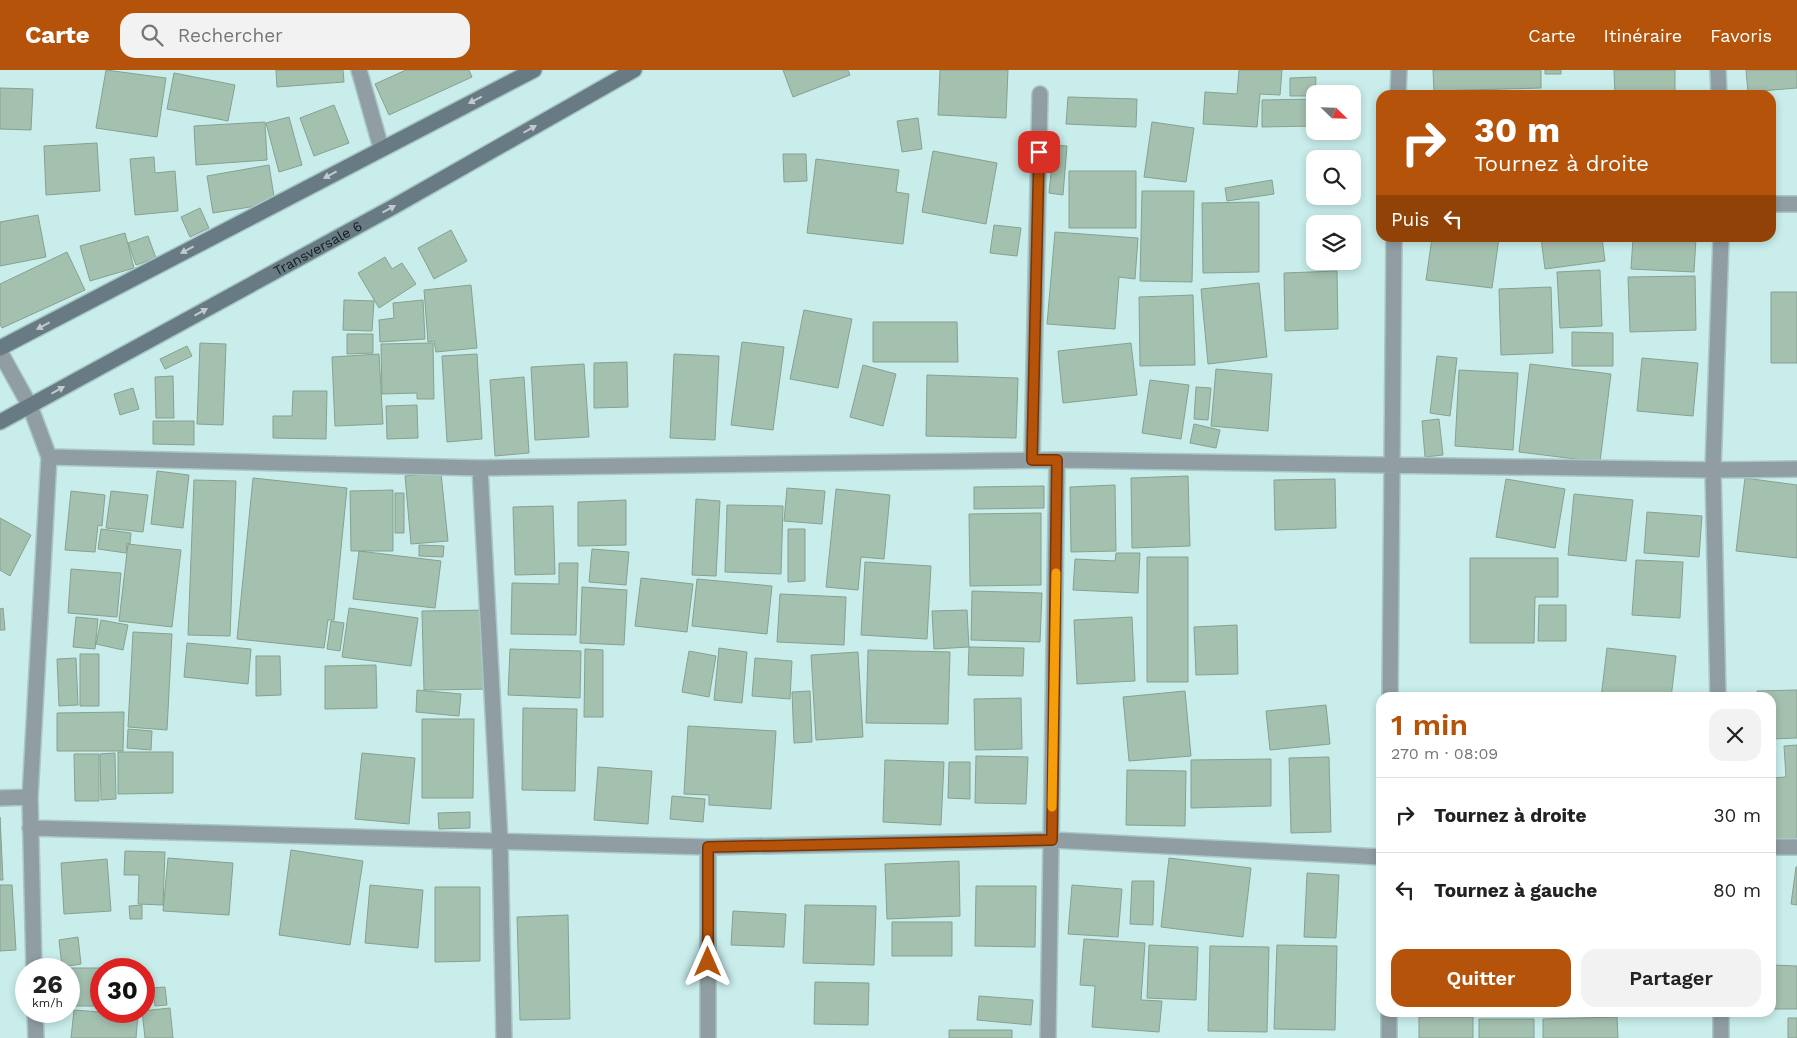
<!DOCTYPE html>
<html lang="fr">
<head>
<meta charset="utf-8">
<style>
	body { margin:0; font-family:"Work Sans",sans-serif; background:#f2f2f2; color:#222; height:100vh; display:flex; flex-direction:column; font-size:19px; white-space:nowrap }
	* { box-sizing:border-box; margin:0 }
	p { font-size:16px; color:#767676 }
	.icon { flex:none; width:28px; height:28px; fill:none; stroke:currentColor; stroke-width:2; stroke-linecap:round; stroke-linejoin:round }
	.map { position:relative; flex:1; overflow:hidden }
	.panel { position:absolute; left:1376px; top:622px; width:400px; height:325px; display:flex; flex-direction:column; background:#fff; border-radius:15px; box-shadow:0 2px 8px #0003 }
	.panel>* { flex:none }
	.guide { position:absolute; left:1376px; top:20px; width:400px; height:152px; border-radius:15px; box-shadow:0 2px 8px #0003; background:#b45309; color:#fff; overflow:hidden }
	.needle { width:32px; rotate:113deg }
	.buttons { position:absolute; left:1306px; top:15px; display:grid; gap:10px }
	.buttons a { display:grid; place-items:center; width:55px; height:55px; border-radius:10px; background:#fff; box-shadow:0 2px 8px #0003; font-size:25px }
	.speed { position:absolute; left:15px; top:888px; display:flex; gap:10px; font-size:25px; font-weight:700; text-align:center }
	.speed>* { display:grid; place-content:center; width:65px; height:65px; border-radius:50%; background:#fff; box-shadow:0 2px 8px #0003; line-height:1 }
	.speed small { font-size:12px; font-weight:400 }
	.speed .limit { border:8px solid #d22; background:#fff; color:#111 }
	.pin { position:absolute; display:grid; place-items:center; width:42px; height:42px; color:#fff; margin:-21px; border-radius:10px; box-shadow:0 2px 8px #0006 }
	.me { position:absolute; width:55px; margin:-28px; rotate:0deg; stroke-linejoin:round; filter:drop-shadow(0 0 4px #0008) }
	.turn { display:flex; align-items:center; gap:18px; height:105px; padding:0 15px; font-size:22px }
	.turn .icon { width:65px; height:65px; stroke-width:2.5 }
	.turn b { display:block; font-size:35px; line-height:42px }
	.then { display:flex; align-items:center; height:48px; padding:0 15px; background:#0003; gap:10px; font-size:19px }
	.round { display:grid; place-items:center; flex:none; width:52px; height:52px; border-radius:15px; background:#f2f2f2 }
	.overview { display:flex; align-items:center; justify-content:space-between; height:85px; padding:0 15px }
	h1 { font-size:30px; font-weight:600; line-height:38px; color:#b45309 }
	.button { display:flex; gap:10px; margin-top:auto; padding:10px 15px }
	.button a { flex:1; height:58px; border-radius:15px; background:#b45309; color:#fff; font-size:20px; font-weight:600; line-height:58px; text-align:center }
	.button a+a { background:#f2f2f2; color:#222 }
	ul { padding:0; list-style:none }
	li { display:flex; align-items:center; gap:15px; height:75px; padding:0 15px; border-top:1px solid #e0e0e0 }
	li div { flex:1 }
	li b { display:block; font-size:19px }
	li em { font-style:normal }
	header { display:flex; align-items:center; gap:30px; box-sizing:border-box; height:70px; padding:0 25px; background:#b45309; color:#fff }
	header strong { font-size:24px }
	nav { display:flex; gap:28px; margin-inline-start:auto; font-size:18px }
	.search { width:350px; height:45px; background:#f2f2f2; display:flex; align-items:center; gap:12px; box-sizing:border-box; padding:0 18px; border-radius:15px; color:#767676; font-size:19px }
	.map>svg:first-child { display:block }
	.building { fill:#a4c0af; stroke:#86a190 }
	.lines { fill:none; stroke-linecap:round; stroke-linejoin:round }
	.street-casing { stroke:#a7c8c6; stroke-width:18 }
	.secondary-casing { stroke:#a7c8c6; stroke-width:18 }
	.street { stroke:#909ea3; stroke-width:15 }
	.secondary { stroke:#687b84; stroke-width:15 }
	.oneway { fill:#c3cace }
	.route-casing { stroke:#753606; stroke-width:12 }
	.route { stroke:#b45309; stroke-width:9 }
	.slow { stroke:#f59e0b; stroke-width:9 }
	.labels { text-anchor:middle; stroke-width:4; stroke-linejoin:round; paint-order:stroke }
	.street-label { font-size:14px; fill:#111e1e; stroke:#fff }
</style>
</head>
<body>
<header>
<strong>Carte</strong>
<div class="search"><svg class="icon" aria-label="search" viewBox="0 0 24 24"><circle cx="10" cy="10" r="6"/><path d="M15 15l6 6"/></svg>Rechercher</div>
<nav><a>Carte</a><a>Itinéraire</a><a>Favoris</a></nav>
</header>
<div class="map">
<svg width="1797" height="968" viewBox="0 0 1797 968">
	<rect width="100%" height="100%" fill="#c8edeb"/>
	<path class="building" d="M106 0 166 8 157 67 96 58Z
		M276 0H343L344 12 277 17Z
		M406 0H469L472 7 389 45 375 14Z
		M783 0H848L850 5 793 27Z
		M940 0H1008L1006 48 938 45Z
		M1239 0H1282L1280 25 1260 24 1257 57 1203 54 1205 22 1237 24Z
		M1433 0H1541V18L1434 21Z
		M1545 0H1561V4H1545Z
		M1614 0H1675V25H1615Z
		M1746 0H1797V18L1748 22Z
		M174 3 235 15 228 51 167 39Z
		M1316 7 1315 26H1290V8Z
		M0 18 33 19 31 60 0 59Z
		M1509 22H1558V25H1509Z
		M1068 27 1137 29 1136 57 1066 54Z
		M1315 29V56L1262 57V30Z
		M334 35 349 73 314 86 300 48Z
		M289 47 302 95 279 102 266 53Z
		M918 48 922 79 902 82 897 51Z
		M265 52 267 90 196 95 194 56Z
		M1152 52 1194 58 1186 112 1144 107Z
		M97 73 100 121 46 125 44 76Z
		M1054 75 1067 76 1063 125 1049 123Z
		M933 81 997 93 986 154 922 142Z
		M783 84H806L807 111 784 112Z
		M154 87 155 103 175 101 178 141 135 145 130 89Z
		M816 89 899 100 896 122 909 124 903 174 807 163Z
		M269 95 275 133 213 143 207 106Z
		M1069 101H1136V158H1069Z
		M1272 110 1274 124 1227 131 1225 118Z
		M1142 121H1194L1192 212 1140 211Z
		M1259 132V202L1203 203 1202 133Z
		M200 138 209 158 190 167 181 147Z
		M38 145 46 187 0 196V152Z
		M994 155 1021 158 1017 186 990 183Z
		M451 160 467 191 434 209 418 178Z
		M1055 162 1138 168 1135 209 1119 207 1115 259 1047 254Z
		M125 163 134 198 90 211 80 176Z
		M148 166 156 188 136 195 128 173Z
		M1432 168H1499L1492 218 1426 210Z
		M1541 168H1602L1605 191 1545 199Z
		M1633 168H1696L1694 202 1631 199Z
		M1308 178H1315V191H1337V197H1309Z
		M67 182 85 220 2 258 0 254V214Z
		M385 187 392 199 402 193 416 214 379 238 358 203Z
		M1600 200 1602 256 1560 258 1557 202Z
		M1337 201 1338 259 1285 261 1284 203Z
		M1695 206 1696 260 1630 262 1628 207Z
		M1259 213 1267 287 1208 294 1201 219Z
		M471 215 477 278 436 282 434 271 428 272 424 220Z
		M1551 217 1553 283 1501 285 1499 219Z
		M1771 222H1797V293H1771Z
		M1193 225 1195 295 1140 296 1139 227Z
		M344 230 374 231 372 261 343 260Z
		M423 230 425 269 380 272 379 250 394 248 393 233Z
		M804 240 852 249 838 318 790 309Z
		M873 252H957L958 292H873Z
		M1572 262 1613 263V296H1572Z
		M347 264H373V283L347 284Z
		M742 272 784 277 773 360 731 355Z
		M200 273 226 274 223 355 197 354Z
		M433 273 434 329H417V323L382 324 381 274Z
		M1131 273 1137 325 1063 333 1058 281Z
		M187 276 192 286 165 299 160 289Z
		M379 284 383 354 335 356 332 287Z
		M477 284 482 369 447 372 442 286Z
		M674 284 719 286 715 370 670 368Z
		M1437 286 1457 288 1450 346 1430 343Z
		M1642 288 1698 293 1693 346 1637 341Z
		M627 292 628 337 594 338V293Z
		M584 294 589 367 535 370 531 297Z
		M1530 294 1611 304 1600 392 1519 382Z
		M863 295 896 304 883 356 850 347Z
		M1216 299 1272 304 1268 361 1211 356Z
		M1459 300 1518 303 1513 380 1455 376Z
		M927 305 1018 308 1016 368 926 366Z
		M173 306 174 348H156L155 307Z
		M524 307 529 383 495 386 490 310Z
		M1150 310 1189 315 1181 369 1142 363Z
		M1196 317 1211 318 1208 350 1194 349Z
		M133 318 139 339 120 345 114 324Z
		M293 321H327L326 369 273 368V346H292Z
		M417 335 418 368 387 369 386 336Z
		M1439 349 1443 385 1425 387 1422 351Z
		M153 351H194V375L153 374Z
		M1194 354 1220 360 1216 378 1190 373Z
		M157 401 189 405 183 458 151 454Z
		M441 403 448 471 411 474 405 406Z
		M1188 406 1190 476 1132 478 1131 408Z
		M253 408 347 418 334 550H328L324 578 237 569Z
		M1745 408 1797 415V488L1736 481Z
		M1335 409 1336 458 1275 460 1274 410Z
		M1506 409 1565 419 1555 478 1496 467Z
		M194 410 236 411 230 566 188 565Z
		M1115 415 1116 481 1071 482 1070 417Z
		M1044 416V438L974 439V417Z
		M787 418 825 421 822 454 784 451Z
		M836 419 890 425 884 489 861 487 858 520 826 517Z
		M393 420V481H351L350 421Z
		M71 421 105 425 102 456 98 455 95 482 65 480Z
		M111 421 148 425 143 462 106 458Z
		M395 423H404V463H395Z
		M1574 424 1633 430 1626 491 1568 485Z
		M696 429 720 431 716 506 692 505Z
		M626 430V475L578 476V432Z
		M727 435 783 436 781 504 725 502Z
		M553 436 555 504 515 505 513 437Z
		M1647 442 1702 446 1699 487 1644 483Z
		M1041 443V515L970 516 969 444Z
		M0 448 31 465 10 506 0 500Z
		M101 459 131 463 130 474 127 473 126 483 98 479Z
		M788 459H805V511L788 512Z
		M128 474 181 480 172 557 119 551Z
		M419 475 444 476 443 487 419 486Z
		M592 479 629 482 626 515 589 512Z
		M359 481 441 491 435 538 353 529Z
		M1116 483H1140L1138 523 1073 520 1075 489 1115 491Z
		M1147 487H1188V612H1147Z
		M1470 488H1558V527H1535L1534 573H1470Z
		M1636 490 1683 492 1680 548 1632 545Z
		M865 492 931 496 927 569 861 565Z
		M559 493H578L576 565 511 564 512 513 559 514Z
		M71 499 121 503 117 547 68 543Z
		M641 508 693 514 687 562 635 556Z
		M697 509 772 516 767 564 692 556Z
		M582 517 627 520 624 575 580 573Z
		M972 521 1042 523 1040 572 971 570Z
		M780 524 846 527 844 575 777 572Z
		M1539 535H1566V571H1538Z
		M3 538 5 560H0V539Z
		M349 538 418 548 411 596 342 587Z
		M490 540 491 619 424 620 422 541Z
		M967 540 969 577 934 579 932 541Z
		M76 547 98 549 95 579 73 577Z
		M1132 547 1135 611 1077 614 1074 550Z
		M101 550 128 555 123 580 96 574Z
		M331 551 344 553 340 581 327 579Z
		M1237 555 1238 604 1196 605 1194 557Z
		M133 562 172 564 167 660 128 657Z
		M187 573 251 579 248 614 184 607Z
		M969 577 1024 578 1023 606 968 605Z
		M719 578 747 582 742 633 714 630Z
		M1607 578 1676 586 1671 628H1601Z
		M510 579 581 581 580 628 508 625Z
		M585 579 603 580V647H584Z
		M868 580 950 582 948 654 866 653Z
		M689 581 716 586 709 627 682 622Z
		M858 582 863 667 816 670 811 585Z
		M80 584H99V636H80Z
		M256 586H280L281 625 256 626Z
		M76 588 78 635 59 636 57 589Z
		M755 588 792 591 790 629 752 626Z
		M376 595 377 638 325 639V596Z
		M417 620 461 624 459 646 416 642Z
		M1797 620V668L1771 669V628H1758L1757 621Z
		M810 621 812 672 794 673 792 622Z
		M1185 621 1191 686 1129 691 1123 627Z
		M1021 628 1022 679 975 680 974 629Z
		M1326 635 1330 674 1270 680 1266 641Z
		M523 638 577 639 575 721 522 720Z
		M124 642 123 681H57V643Z
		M422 649H474L473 728H422Z
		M688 656 776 661 771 739 709 735V725L684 724Z
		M128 659 152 661 151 680 127 678Z
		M1797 675V771L1771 773V708L1786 707 1784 676Z
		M118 682H173V723L118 724Z
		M115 683 116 729 101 730 100 684Z
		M362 683 415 688 409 754 355 749Z
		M74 684H99V731H75Z
		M976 686 1028 687 1026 734 975 733Z
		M1329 687 1331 762 1291 763 1289 688Z
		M1271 689V736L1191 738V690Z
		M885 690 944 692 941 755 883 752Z
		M949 692H970V729L948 728Z
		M598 697 652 701 648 754 594 750Z
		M1127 700 1186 701 1185 756 1126 755Z
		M672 726 705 729 703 752 670 749Z
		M470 742V758L439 759 438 743Z
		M0 747 3 810H0Z
		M291 780 363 791 350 875 279 865Z
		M125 781 165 782 163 835 138 834 139 805H124Z
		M168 788 233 793 229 845 163 841Z
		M1169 788 1251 798 1243 867 1161 857Z
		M107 789 111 841 64 844 61 793Z
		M959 791 960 846 887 849 885 794Z
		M1796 797H1797V835L1791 834Z
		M1307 803 1339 805 1336 868 1304 867Z
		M1132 811H1154L1153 855 1130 854Z
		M0 815H12L16 880 0 881Z
		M370 815 423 820 418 878 365 873Z
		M1072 815 1122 819 1118 867 1068 864Z
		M976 816H1036L1035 877 975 876Z
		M435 817H480V891L435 892Z
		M142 835V849H130L129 836Z
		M805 835 876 836 874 895 803 893Z
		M733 841 786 844 784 877 731 875Z
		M568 845 570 949 520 950 517 847Z
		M892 852H952V886H892Z
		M78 867 81 894 62 897 59 870Z
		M1084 869 1145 873 1141 930 1162 931 1159 962 1092 957 1095 916 1080 915Z
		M1149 875 1198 877 1196 930 1147 928Z
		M1277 875 1337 876 1335 960 1274 959Z
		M1210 876 1269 877 1267 962 1208 961Z
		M1771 895 1797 896V939H1771Z
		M65 898H112L101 899V936H69V899Z
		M815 912 869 913 868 955 814 954Z
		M165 917 167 935 155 936 152 918Z
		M979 926 1033 930 1031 955 977 950Z
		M170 938 173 968H145L142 941Z
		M74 940 138 945 136 968H71Z
		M1419 947H1473V968H1419Z
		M1617 947 1618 968H1543V949Z
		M1788 948H1797V968H1788Z
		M1479 949H1534V968H1479Z
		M949 960H1012V968H949Z"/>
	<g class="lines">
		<defs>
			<path id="street" d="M359 0 381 78
				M1718 0 1719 25
				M1398 25 1399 0
				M1771 134H1797
				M0 282 30 336 49 387 30 727 34 899
				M49 387 480 398 1057 390 1713 400 1797 399
				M1032 390 1040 24
				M480 398 500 772 504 968
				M1390 628 1394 168
				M1718 628 1713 400 1721 168
				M0 728 30 727
				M30 758 708 777 1052 770 1381 787
				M708 777V968
				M1771 777H1797
				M35 941 36 968
				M1721 942V968
				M1048 968 1057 390
				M1389 968V942"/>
			<g id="secondary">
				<path d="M0 278 534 0"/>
				<path id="s1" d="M0 352 393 137 634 0"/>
			</g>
		</defs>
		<use href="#street" class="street-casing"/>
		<use href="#secondary" class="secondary-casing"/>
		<use href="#street" class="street"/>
		<use href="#secondary" class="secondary"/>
	</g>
	<defs><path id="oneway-solid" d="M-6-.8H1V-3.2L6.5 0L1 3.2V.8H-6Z" transform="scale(1.25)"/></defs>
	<g class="oneway">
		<use href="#oneway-solid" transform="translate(475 30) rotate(153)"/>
		<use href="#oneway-solid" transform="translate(530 59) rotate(-30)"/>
		<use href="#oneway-solid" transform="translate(330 105) rotate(152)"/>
		<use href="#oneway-solid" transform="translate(389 139) rotate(-29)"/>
		<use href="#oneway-solid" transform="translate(187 180) rotate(152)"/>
		<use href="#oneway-solid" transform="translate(201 242) rotate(-29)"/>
		<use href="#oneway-solid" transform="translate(43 256) rotate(152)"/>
		<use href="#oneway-solid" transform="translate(58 320) rotate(-29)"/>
	</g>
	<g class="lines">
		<defs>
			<path id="route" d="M708 892V777L1052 770 1057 390H1032L1039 82"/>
		</defs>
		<use href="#route" class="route-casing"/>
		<use href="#route" class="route"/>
		<path class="slow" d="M1052 737 1056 503"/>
	</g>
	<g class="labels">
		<g class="street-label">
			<text dy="5" stroke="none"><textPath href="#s1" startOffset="362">Transversale 6</textPath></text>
		</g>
	</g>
</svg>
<div class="buttons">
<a><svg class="needle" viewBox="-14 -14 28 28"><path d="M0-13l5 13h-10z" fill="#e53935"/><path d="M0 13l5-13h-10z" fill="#767676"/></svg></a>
<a><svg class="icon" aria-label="search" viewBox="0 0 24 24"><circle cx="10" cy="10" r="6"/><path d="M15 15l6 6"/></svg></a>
<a><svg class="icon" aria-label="layers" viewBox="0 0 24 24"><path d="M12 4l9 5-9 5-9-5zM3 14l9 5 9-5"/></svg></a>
</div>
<div class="speed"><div>26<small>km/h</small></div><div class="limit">30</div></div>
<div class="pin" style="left:1039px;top:82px;background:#d93025"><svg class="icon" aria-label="arrive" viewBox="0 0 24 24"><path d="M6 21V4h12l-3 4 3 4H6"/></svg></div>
<svg class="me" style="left:708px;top:892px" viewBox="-20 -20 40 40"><path d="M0-17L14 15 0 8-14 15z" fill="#b45309" stroke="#fff" stroke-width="4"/></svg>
<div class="guide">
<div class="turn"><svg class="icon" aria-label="right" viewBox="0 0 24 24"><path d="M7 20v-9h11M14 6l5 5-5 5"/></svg><div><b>30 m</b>Tournez à droite</div></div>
<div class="then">Puis<svg class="icon" aria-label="left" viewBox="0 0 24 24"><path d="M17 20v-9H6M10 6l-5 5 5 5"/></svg></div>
</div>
<section class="panel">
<div class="overview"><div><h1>1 min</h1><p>270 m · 08:09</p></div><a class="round"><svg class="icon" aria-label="close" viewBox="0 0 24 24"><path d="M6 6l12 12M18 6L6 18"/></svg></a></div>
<ul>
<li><svg class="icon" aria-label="right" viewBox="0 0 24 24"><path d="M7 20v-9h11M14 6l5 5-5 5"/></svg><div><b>Tournez à droite</b></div><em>30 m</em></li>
<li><svg class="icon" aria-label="left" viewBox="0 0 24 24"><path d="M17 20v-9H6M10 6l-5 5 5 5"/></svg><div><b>Tournez à gauche</b></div><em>80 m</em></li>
</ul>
<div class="button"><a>Quitter</a><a>Partager</a></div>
</section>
</div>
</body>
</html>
